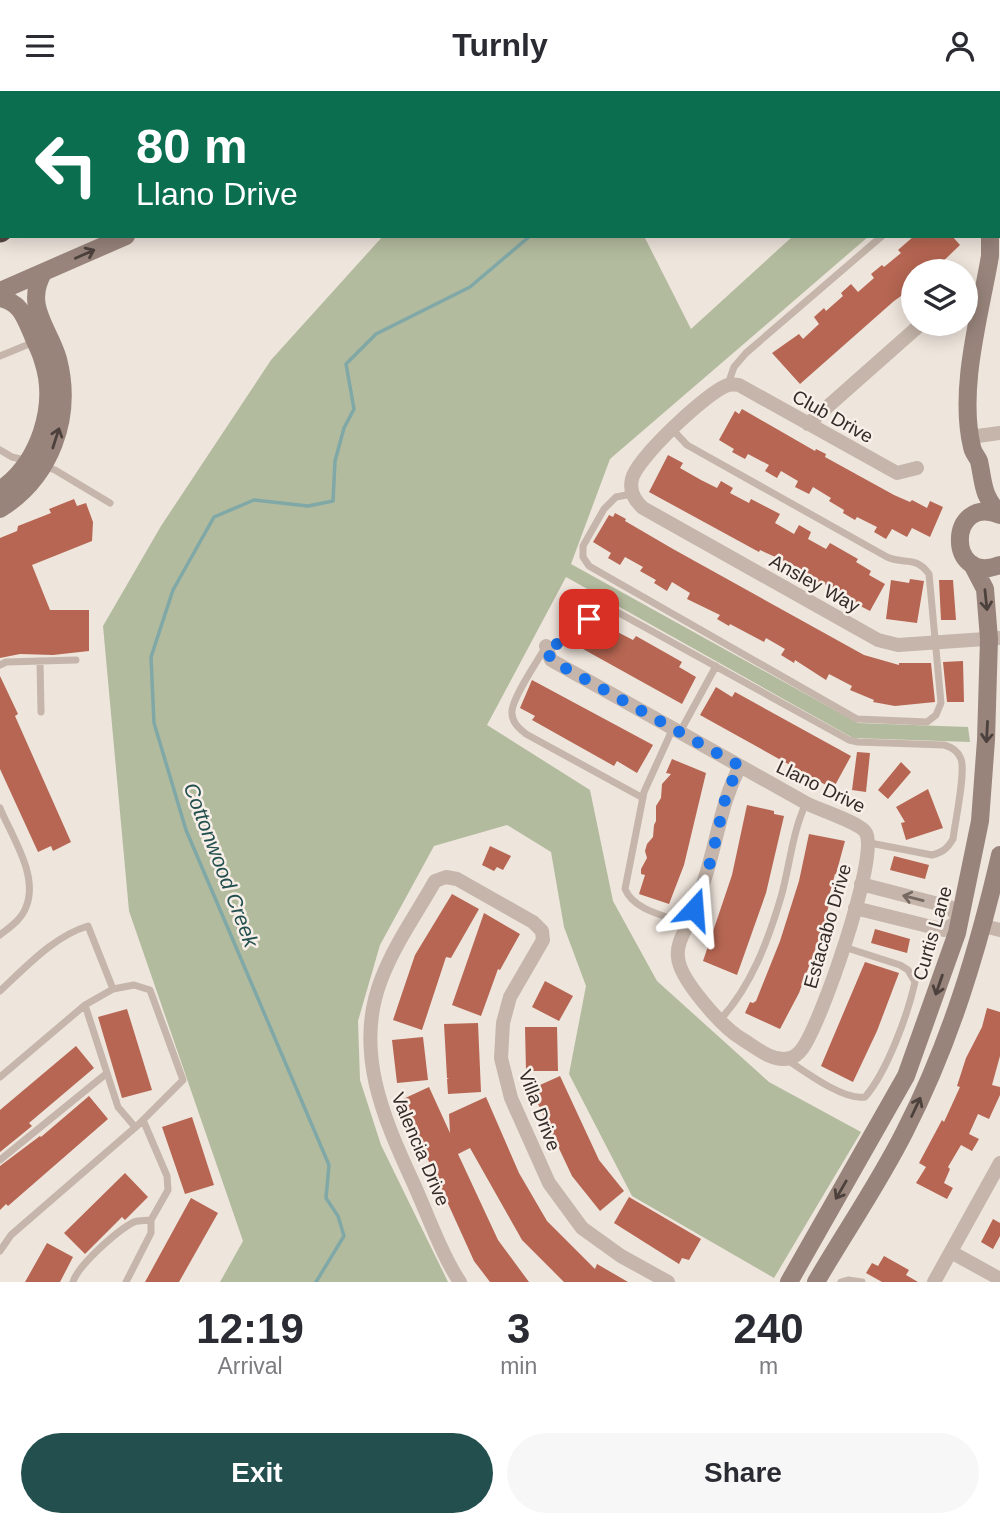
<!DOCTYPE html>
<html lang="en">
<head>
<meta charset="utf-8">
<style>
	body { margin:0; font-family:Arial,sans-serif; background:#f7f7f7; color:#2b2b33; height:100vh; display:flex; flex-direction:column; font-size:26px; white-space:nowrap }
	* { box-sizing:border-box; margin:0 }
	p { font-size:23px; color:#7c7c81 }
	.icon { flex:none; width:38px; height:38px; fill:none; stroke:currentColor; stroke-width:2; stroke-linecap:round; stroke-linejoin:round }
	.map { position:relative; height:1191px; overflow:hidden }
	.panel { display:flex; flex-direction:column; background:#fff; flex:1 }
	.panel>* { flex:none }
	.top-card { position:absolute; left:0px; top:0px; width:1001px; height:147px; box-shadow:0 4px 18px #0003; background:#0b6e4f; color:#fff; overflow:hidden }
	.buttons { position:absolute; left:901px; top:168px; display:grid; gap:14px }
	.buttons a { display:grid; place-items:center; width:77px; height:77px; border-radius:50%; background:#fff; box-shadow:0 4px 18px #0003; font-size:35px }
	.pin { position:absolute; display:grid; place-items:center; width:60px; height:60px; color:#fff; margin:-30px; border-radius:14px; box-shadow:0 4px 10px #0006 }
	.me { position:absolute; width:77px; margin:-38px; rotate:19deg; stroke-linejoin:round; filter:drop-shadow(0 0 5px #0008) }
	.turn { display:flex; align-items:center; gap:24px; height:147px; padding:0 21px; font-size:32px }
	.turn .icon { width:91px; height:91px; stroke-width:2.5 }
	.turn b { display:block; font-size:49px; line-height:60px }
	.eta { display:flex; justify-content:space-evenly; align-items:center; height:119px; text-align:center }
	.eta b { font-size:42px; font-weight:700; line-height:49px }
	.button { display:flex; gap:14px; margin-top:auto; padding:14px 21px }
	.button a { flex:1; height:80px; border-radius:42px; background:#234f4f; color:#fff; font-size:28px; font-weight:700; line-height:80px; text-align:center }
	.button a+a { background:#f7f7f7; color:#2b2b33 }
	header { display:flex; justify-content:space-between; align-items:center; height:91px; padding:0 21px; background:#fff; font-size:32px; font-weight:700 }
	.map>svg:first-child { display:block }
	.green { fill:#b3bb9e }
	.lines { fill:none; stroke-linecap:round; stroke-linejoin:round }
	.stream { stroke:#7fa8a7; stroke-width:3.5 }
	.building { fill:#b66652 }
	.lane { stroke:#c5b5aa; stroke-width:7 }
	.street { stroke:#c5b5aa; stroke-width:14 }
	.secondary { stroke:#98847b; stroke-width:18 }
	.highway { stroke:#534540; stroke-width:21 }
	.oneway { stroke:#4c413d }
	.oneway2 { stroke:#756962 }
	.route { stroke:#1a73e8; stroke-width:12; stroke-dasharray:0 21.6 }
	.labels { text-anchor:middle; stroke-width:5; stroke-linejoin:round; paint-order:stroke }
	.street-label { font-size:19px; fill:#332b28; stroke:#f7efe8 }
	.water-label { font-size:21px; font-style:italic; fill:#234f4f; stroke:#f7efe8 }
</style>
</head>
<body>
<header><svg class="icon" aria-label="menu" viewBox="0 0 24 24"><path d="M4 6h16M4 12h16M4 18h16"/></svg>Turnly<svg class="icon" aria-label="person" viewBox="0 0 24 24"><circle cx="12" cy="8" r="4"/><path d="M4 21q1-7 8-7t8 7"/></svg></header>
<div class="map">
<svg width="1000" height="1191" viewBox="0 0 1000 1191">
	<rect width="100%" height="100%" fill="#eee5dc"/>
	<path class="green" d="M529 0H653V2H527Z
		M383 145H644L691 238 793 145H869L610 368 571 473 858 632 968 636 970 651 853 647 566 486 487 634 590 699 613 810 657 890 769 991 861 1041 774 1187 632 1105 569 983 586 895 564 836 551 761 507 734 434 755 380 854 358 930 360 989 381 1054 448 1191H220L243 1150 129 820 103 535 161 435 271 269Z"/>
	<g class="lines">
		<path class="stream" d="M607 0V2
			M316 1191 344 1145 338 1125 326 1107 329 1074 186 739 154 632 151 566 173 499 214 426 254 409 308 415 333 410 335 370 344 337 354 318 346 273 376 243 470 196 530 145"/>
	</g>
	<path class="building" d="M914 145H952L960 154 933 180H914V206L908 200 894 210 800 293 772 262 799 243 803 248 819 233 814 226 824 217 826 220 843 205 841 202 851 193 858 201 874 187 871 183 882 174 884 176 901 162 898 159Z
		M742 318 815 360 816 358 826 363 825 366 894 404 910 411 912 409 927 417 930 410 943 416 930 446 912 437 907 446 892 438 886 448 874 441 877 436 857 426 855 429 843 422 844 419 829 410 831 407 813 396 809 403 795 396 798 390 781 380 777 387 765 380 769 374 748 363 745 368 732 361 734 358 719 349 735 320 739 323Z
		M668 364 683 372 680 377 701 389 717 397 721 390 733 397 730 402 749 412 751 408 780 423 775 432 794 443 799 434 811 441 808 448 826 458 830 452 858 468 856 471 871 480 869 484 885 493 870 520 841 505 842 503 823 492 821 495 809 488 811 484 793 474 760 459 759 461 649 401Z
		M74 408 77 415 86 412 93 431 92 450 32 474 50 519H89V560L53 564 20 563 0 567V447L17 440 18 435 51 422 49 418Z
		M615 422 626 428 625 430 673 458 864 564 899 574V572H931L935 611 895 615 873 611 874 609 850 599 852 595 829 583 826 589 795 569 794 572 781 564 785 558 766 547 764 551 730 533 729 535 717 528 720 524 687 508 690 502 672 491 667 500 654 492 656 489 640 480 643 476 625 466 620 474 608 467 611 462 593 451 609 424 613 426Z
		M910 488 924 490 917 532 886 528 891 489 909 492Z
		M939 489H953L956 529H941Z
		M598 531 633 549 636 545 682 571 679 576 696 586 682 613 583 558Z
		M963 570 964 611H947L943 571Z
		M0 585 18 623 15 625 71 751 53 760 51 755 38 761 0 678Z
		M532 589 653 654 637 682 617 670 614 675 532 629 535 625 520 617Z
		M716 596 732 606 735 601 851 665 833 698 700 624Z
		M857 661 870 662 866 701 852 699Z
		M672 668 706 682 684 774 669 813 639 803 645 784 641 783V778L647 767 645 760 647 753 653 746 654 734 656 730V715L661 707 662 693 671 683 666 682Z
		M901 671 911 681 888 708 878 699Z
		M928 698 943 737 906 749 901 732 905 731 896 716Z
		M747 714 774 720V723L784 725 766 802 737 884 703 870 732 784Z
		M809 743 845 750 836 783H835L828 809 830 810 821 843 799 902 780 938 745 922 750 911 753 912 756 910 780 850 799 790Z
		M490 755 511 765 503 779 497 776 494 780 482 774Z
		M894 765 929 774 925 788 890 779Z
		M452 803 479 818 451 867 446 866 422 939 393 929 415 864Z
		M484 822 520 843 500 879 498 878 481 925 452 914Z
		M875 838 910 848 907 862 871 852Z
		M865 871 899 882 877 940 853 991 821 975Z
		M545 890 573 905 559 930 532 916Z
		M987 917 1000 921V965L992 994 1000 996V1004L989 1028 978 1023 969 1043 979 1048 972 1060 961 1054 948 1076 950 1078 944 1092 953 1097 947 1108 916 1092 926 1076 919 1072 942 1029 944 1031 960 996 957 995 966 967 982 936Z
		M127 918 152 999 122 1007 98 926Z
		M478 932 481 1001 448 1003 447 988 449 987H447L444 933Z
		M525 936H557L558 980H526Z
		M423 946 428 989 397 992 392 949Z
		M76 955 94 977 29 1032 32 1035 0 1061V1019Z
		M560 985 599 1069 624 1100 600 1120 572 1085 531 998Z
		M429 996 450 1042 449 1023 486 1006 519 1082 547 1130 595 1178 597 1173 628 1191H564L522 1149 470 1057 458 1063 498 1149 529 1191H490L474 1170 401 1009Z
		M89 1005 108 1028 8 1115 6 1113 0 1119V1075L40 1045 41 1046Z
		M192 1026 214 1094 185 1103 162 1036Z
		M125 1082 148 1106 125 1129 122 1126 85 1163 64 1142Z
		M629 1106 701 1148 689 1169 682 1167 679 1173 614 1132Z
		M191 1107 218 1122 179 1191H145Z
		M993 1128 1000 1132V1145L993 1158 981 1151Z
		M47 1152 73 1166 60 1191H25Z
		M884 1165 909 1179 906 1184 918 1191H882L866 1182 872 1172 878 1175Z"/>
	<g class="lines">
		<path class="lane" d="M955 2 957 0
			M0 265 34 251
			M728 293 734 276 746 262 882 145
			M0 359 12 366 28 370
			M43 375 55 379 110 412
			M632 403 616 406 604 418 583 455V466L589 475 857 628 927 631 936 624 941 612 929 483C915 464 905 474 887 466L687 354 672 338
			M40 570 41 621
			M0 574 6 571 76 569
			M673 637 644 701 625 798C634 820 667 825 688 833
			M680 641 716 575
			M643 707 526 643C519 637 511 631 512 620 513 605 538 570 546 555L572 550C587 536 594 508 619 522L849 649 858 651 944 654C952 656 958 660 961 668 966 681 955 731 953 748 947 758 943 761 932 764L870 752
			M0 717C12 746 39 785 26 816 22 828 10 836 0 844
			M0 900C26 876 54 845 88 835L113 898 134 894 150 899 183 989 138 1034 11 1144 0 1160
			M85 914 118 1016 135 1036
			M719 930C751 896 768 850 781 806 790 774 792 742 806 712
			M786 968C804 980 844 1010 865 1006 887 981 908 923 915 891L908 879 900 874 844 856
			M0 986 85 914 113 898
			M0 1069 107 982
			M73 1191C78 1174 118 1139 134 1131 139 1129 146 1130 151 1129
			M126 1191 151 1142V1129L168 1099 167 1085 143 1029
			M841 1191 848 1189 862 1191"/>
		<path class="street" d="M808 333 921 233
			M970 346 1000 342
			M917 377 897 382 739 294C734 293 733 293 728 294 708 300 636 368 632 388 629 400 634 409 643 417L878 549 898 554 1000 547
			M546 555 551 569 806 712C819 719 861 732 866 742 879 766 821 933 802 958 799 962 794 966 790 967 773 972 755 956 742 948 723 937 679 888 678 866 676 852 686 839 691 826 699 806 706 786 711 766 720 733 724 706 740 675
			M855 817 944 839 960 829 950 816 861 793
			M984 835 1000 839
			M951 1161 1000 1188
			M460 1191C442 1165 426 1119 412 1089 383 1026 354 959 381 889 394 854 417 822 435 790L446 786 457 788 533 831 542 840 543 849 510 906 503 932 501 967 511 1007 549 1092 582 1137 621 1165 668 1191
			M934 1191 1000 1072"/>
		<path class="secondary" d="M75 0 76 2
			M100 0 101 2
			M941 0 943 2
			M57 2 58 0
			M126 2 130 0
			M407 2 410 0
			M0 53H2
			M990 145V165C980 224 958 298 972 356 973 362 977 365 979 370 984 393 982 405 1000 423
			M0 200 126 145
			M0 207C21 211 25 227 33 245 36 253 41 261 43 270 58 315 39 372 0 399
			M0 418C51 386 73 326 58 268 49 237 24 215 43 182
			M1000 424C947 402 946 495 1000 474
			M789 1191 906 985 957 842 980 730 986 649 989 548 985 498 972 473
			M816 1191C845 1141 879 1092 905 1040 950 952 978 859 1000 764"/>
		<path class="highway" d="M235 2 238 0
			M301 2 305 0
			M0 109 2 108
			M0 141 2 140"/>
	</g>
	<defs><path id="oneway-shaft" d="M-6 0H5M1.5-3L5.5 0L1.5 3" fill="none" stroke-width="1.6" stroke-linecap="round" stroke-linejoin="round" transform="scale(1.75)"/></defs>
	<g class="oneway">
		<use href="#oneway-shaft" transform="translate(85 163) rotate(-24)"/>
		<use href="#oneway-shaft" transform="translate(56 347) rotate(-72)"/>
		<use href="#oneway-shaft" transform="translate(986 509) rotate(84)"/>
		<use href="#oneway-shaft" transform="translate(987 641) rotate(93)"/>
		<use href="#oneway-shaft" transform="translate(939 894) rotate(109)"/>
		<use href="#oneway-shaft" transform="translate(916 1016) rotate(-65)"/>
		<use href="#oneway-shaft" transform="translate(841 1099) rotate(120)"/>
	</g>
	<use class="oneway2" href="#oneway-shaft" transform="translate(913 807) rotate(-166)"/>
	<g class="lines">
		<path class="route" d="M589 528 572 550 546 555 551 569 740 675 727 700 711 769 694 818"/>
	</g>
	<g class="labels">
		<g class="street-label">
			<text transform="translate(833 325) rotate(29)" y="7">Club Drive</text>
			<text transform="translate(815 492) rotate(29)" y="7">Ansley Way</text>
			<text transform="translate(821 695) rotate(26)" y="7">Llano Drive</text>
			<text transform="translate(827 835) rotate(-74)" y="7">Estacabo Drive</text>
			<text transform="translate(932 842) rotate(-74)" y="7">Curtis Lane</text>
			<text transform="translate(540 1019) rotate(69)" y="7">Villa Drive</text>
			<text transform="translate(421 1058) rotate(67)" y="7">Valencia Drive</text>
		</g>
		<g class="water-label">
			<text transform="translate(221 774) rotate(69)" y="7">Cottonwood Creek</text>
		</g>
	</g>
</svg>
<div class="buttons">
<a><svg class="icon" aria-label="layers" viewBox="0 0 24 24"><path d="M12 4l9 5-9 5-9-5zM3 14l9 5 9-5"/></svg></a>
</div>
<div class="pin" style="left:589px;top:528px;background:#d93025"><svg class="icon" aria-label="arrive" viewBox="0 0 24 24"><path d="M6 21V4h12l-3 4 3 4H6"/></svg></div>
<svg class="me" style="left:694px;top:818px" viewBox="-20 -20 40 40"><path d="M0-17L14 15 0 8-14 15z" fill="#1a73e8" stroke="#fff" stroke-width="4"/></svg>
<div class="top-card">
<div class="turn"><svg class="icon" aria-label="left" viewBox="0 0 24 24"><path d="M17 20v-9H6M10 6l-5 5 5 5"/></svg><div><b>80 m</b>Llano Drive</div></div>
</div>
</div>
<section class="panel">
<div class="eta">
<div><b>12:19</b><p>Arrival</p></div>
<div><b>3</b><p>min</p></div>
<div><b>240</b><p>m</p></div>
</div>
<div class="button"><a>Exit</a><a>Share</a></div>
</section>
</body>
</html>
